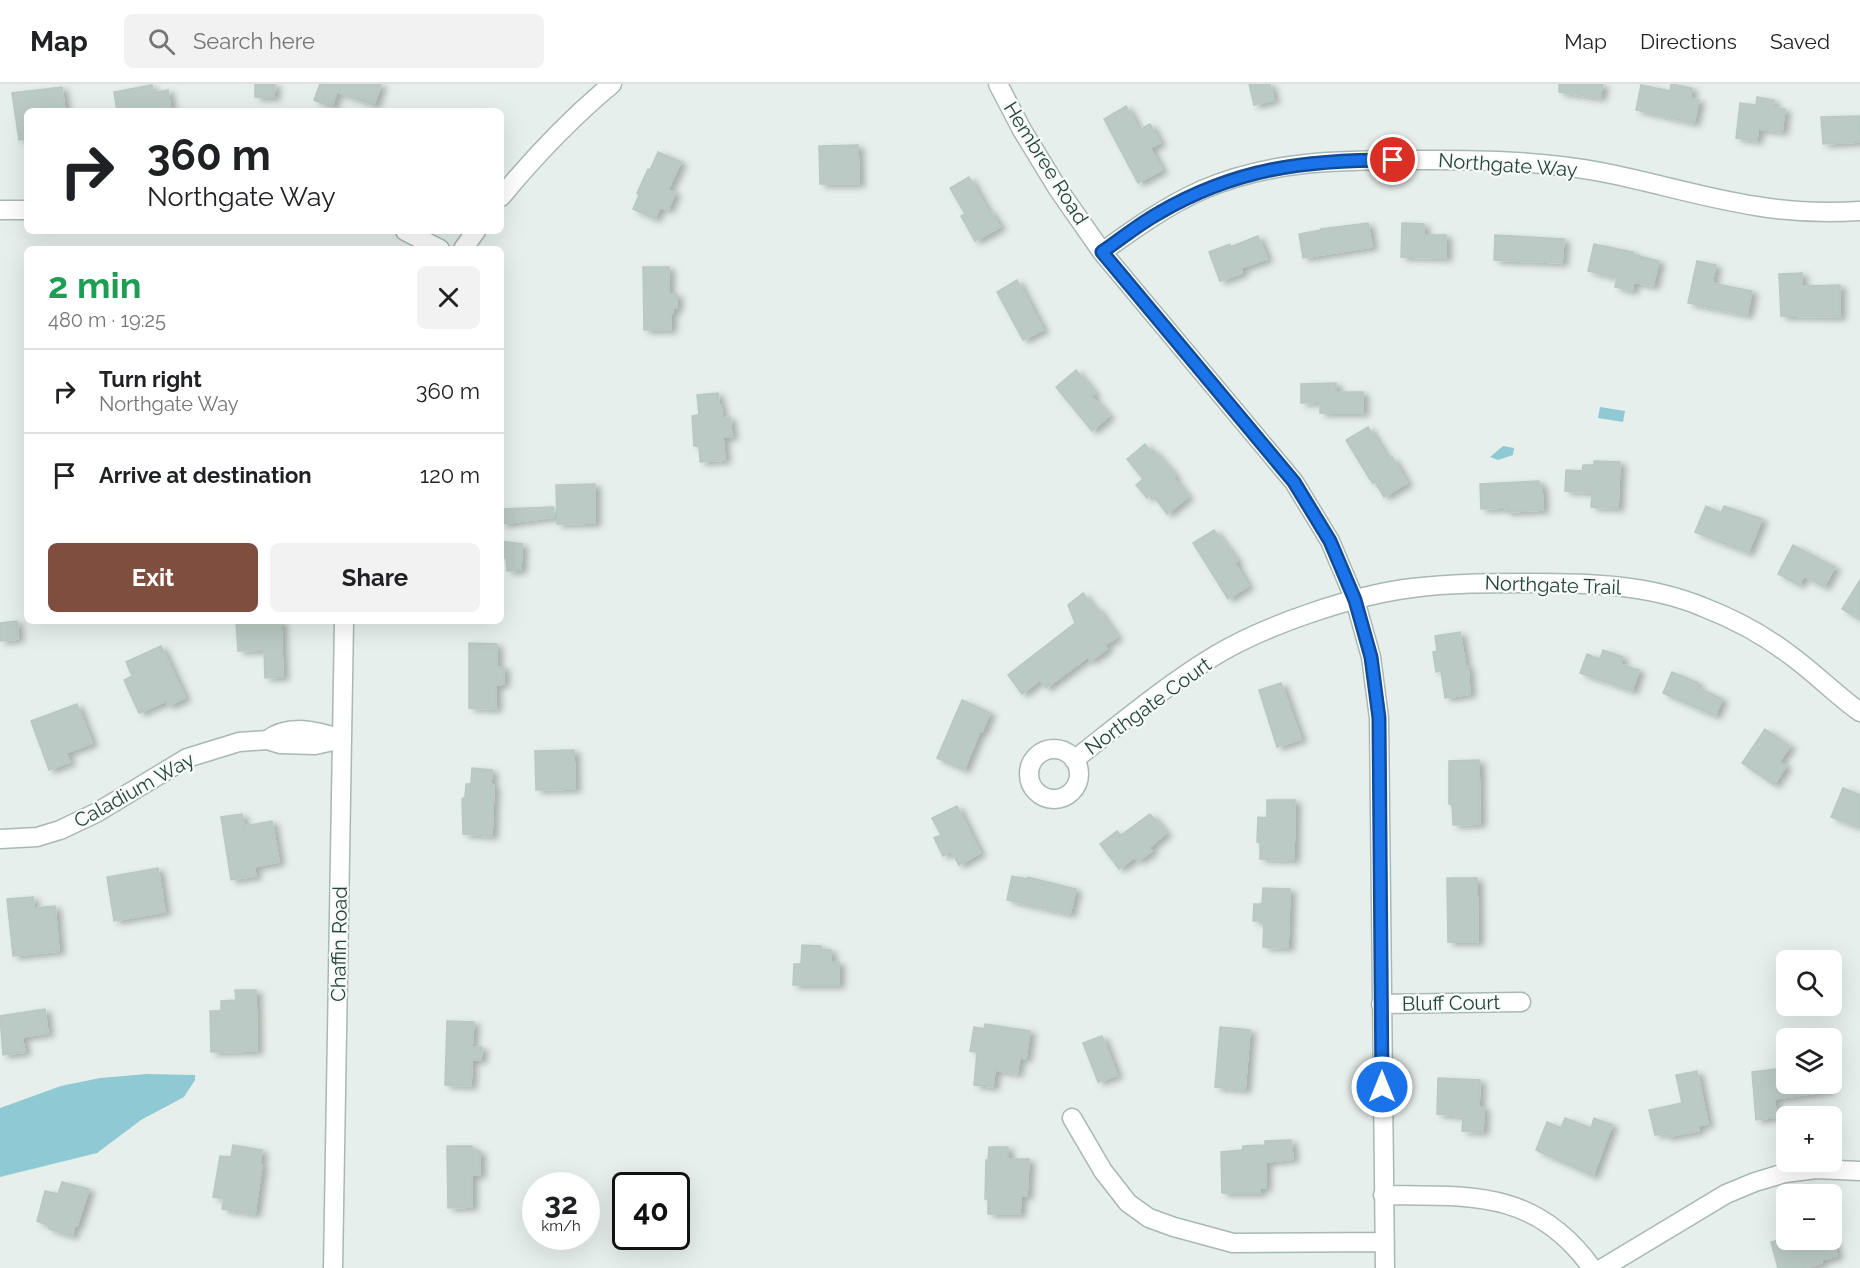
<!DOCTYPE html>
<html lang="en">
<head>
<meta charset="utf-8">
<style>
	body { margin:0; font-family:Raleway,sans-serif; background:#f2f2f2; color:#202124; height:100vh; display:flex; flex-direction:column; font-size:22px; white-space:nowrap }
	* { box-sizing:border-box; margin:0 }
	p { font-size:20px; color:#757577 }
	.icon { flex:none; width:33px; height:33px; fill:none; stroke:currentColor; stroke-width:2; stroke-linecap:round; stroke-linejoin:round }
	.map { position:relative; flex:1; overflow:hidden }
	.sheet { position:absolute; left:24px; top:162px; width:480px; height:378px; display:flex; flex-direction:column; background:#fff; border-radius:9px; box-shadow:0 6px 24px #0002 }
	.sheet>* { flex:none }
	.hud { position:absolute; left:24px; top:24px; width:480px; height:126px; border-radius:9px; box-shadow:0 6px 24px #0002; background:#fff; color:#202124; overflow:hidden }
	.fabs { position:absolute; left:1776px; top:866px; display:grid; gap:12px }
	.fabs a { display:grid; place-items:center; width:66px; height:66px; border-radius:9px; background:#fff; box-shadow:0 6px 24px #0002; font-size:30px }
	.speed { position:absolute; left:522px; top:1088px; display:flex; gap:12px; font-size:30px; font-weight:700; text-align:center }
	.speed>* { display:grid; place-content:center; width:78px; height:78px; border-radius:50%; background:#fff; box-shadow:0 6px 24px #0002; line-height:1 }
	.speed small { font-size:15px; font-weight:400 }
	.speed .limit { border:3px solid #111; border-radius:9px; background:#fff; color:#111 }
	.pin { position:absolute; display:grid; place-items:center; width:51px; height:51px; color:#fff; margin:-26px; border:3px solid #fff; border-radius:50%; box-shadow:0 2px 6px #0007 }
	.me { position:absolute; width:66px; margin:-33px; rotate:0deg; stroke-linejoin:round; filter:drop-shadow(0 0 4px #0008) }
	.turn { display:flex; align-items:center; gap:21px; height:126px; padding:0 24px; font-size:27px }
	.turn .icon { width:78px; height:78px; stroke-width:2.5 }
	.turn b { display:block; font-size:42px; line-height:51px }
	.round { display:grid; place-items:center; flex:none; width:63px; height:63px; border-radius:9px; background:#f2f2f2 }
	.head { display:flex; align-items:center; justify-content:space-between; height:102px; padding:0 24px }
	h1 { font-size:36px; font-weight:700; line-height:45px; color:#1e9e55 }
	.button { display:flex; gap:12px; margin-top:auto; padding:12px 24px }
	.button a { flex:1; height:69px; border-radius:9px; background:#7f4e3f; color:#fff; font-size:24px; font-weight:700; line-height:69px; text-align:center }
	.button a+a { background:#f2f2f2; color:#202124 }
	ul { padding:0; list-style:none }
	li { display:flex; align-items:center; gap:18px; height:84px; padding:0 24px; border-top:2px solid #e0e0e0 }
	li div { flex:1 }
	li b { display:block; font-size:22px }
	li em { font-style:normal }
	header { display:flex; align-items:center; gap:36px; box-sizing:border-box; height:84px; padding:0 30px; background:#fff; border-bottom:2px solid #e0e0e0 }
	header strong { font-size:28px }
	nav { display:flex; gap:33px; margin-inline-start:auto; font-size:21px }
	.search { width:420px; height:54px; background:#f2f2f2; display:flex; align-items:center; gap:15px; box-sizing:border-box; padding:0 21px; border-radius:9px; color:#757577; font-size:22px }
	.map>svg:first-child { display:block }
	.water { fill:#8ec9d4 }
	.building { fill:#bbcac4; stroke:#b8c9c2; stroke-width:1.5; filter:url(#shadow) }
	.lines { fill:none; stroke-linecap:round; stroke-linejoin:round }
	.minor-casing { stroke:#a8b8b2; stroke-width:21 }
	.minor { stroke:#fff; stroke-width:18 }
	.route-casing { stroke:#114b97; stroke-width:15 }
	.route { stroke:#1a73e8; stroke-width:10 }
	.labels { text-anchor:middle; stroke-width:4.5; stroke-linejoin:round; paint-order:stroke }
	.street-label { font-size:20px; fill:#24423a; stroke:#f7fbf9 }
</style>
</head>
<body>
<header>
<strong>Map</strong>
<div class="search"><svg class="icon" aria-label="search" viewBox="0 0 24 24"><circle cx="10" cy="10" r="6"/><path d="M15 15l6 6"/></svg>Search here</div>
<nav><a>Map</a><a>Directions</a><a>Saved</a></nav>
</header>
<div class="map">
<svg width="1860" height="1184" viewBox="0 0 1860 1184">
	<defs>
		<filter id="shadow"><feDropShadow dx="5.5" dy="3" stdDeviation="3" flood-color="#0004"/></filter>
	</defs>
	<rect width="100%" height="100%" fill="#e6efeb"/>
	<path class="water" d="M1600 323 1625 327 1623 338 1598 334Z
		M1503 362 1514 364 1513 371 1498 376 1490 373Z
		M147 990 195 991V996L184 1013 141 1036 97 1069 0 1093V1024L61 1002 100 994Z"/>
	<path class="building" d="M255 0H275L274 13H255Z
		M320 0H381L374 21 337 8 332 23 314 16Z
		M1249 0H1270L1274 16 1254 21Z
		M1559 0H1603L1600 14 1559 8Z
		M1671 0 1692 4 1690 14 1699 16 1694 39 1636 26 1641 1 1670 7Z
		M152 1 153 9 168 6 171 27H117L114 8Z
		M62 3 65 27H27V55L19 56 12 9Z
		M1757 13 1774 16 1773 23 1785 25 1782 48 1758 45 1757 57 1736 54 1740 19 1756 21Z
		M1126 22 1139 46 1150 40 1160 59 1150 64 1162 86 1138 99 1104 35Z
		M1860 32V58L1823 60 1821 33Z
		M858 61 859 100H820L819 62Z
		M658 68 681 78 668 106 675 109 668 126 660 123 655 135 633 125 639 111 637 109 648 85 650 86Z
		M969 93 989 129 991 128 1000 143 975 157 961 132 965 130 950 104Z
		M1368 139 1372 163 1303 174 1299 150 1321 146V145Z
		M1402 139 1424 140V151H1446V174L1401 173Z
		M1495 151 1564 155 1562 179 1494 176Z
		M1258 152 1267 175 1241 184 1242 189 1220 197 1209 168 1230 160V163Z
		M1594 160 1633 168V170L1643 173 1659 177 1653 202 1634 198 1632 207 1615 203 1617 194 1588 187Z
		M1697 177 1716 181 1712 199 1752 207 1747 231 1688 219Z
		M643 183H669V210H677V224H673V229L671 230V246H644Z
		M1802 189V202L1840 201V233L1781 232 1779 190Z
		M1017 196 1043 246 1023 256 997 208Z
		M1076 286 1095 310 1091 312 1109 332 1092 347 1056 303Z
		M1336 299V308H1363V329H1320V318L1301 319V300Z
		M718 309 719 321H721L722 334 730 333 732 353H723L725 376 700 378 699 362H694L692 332 699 331 697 311Z
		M1368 343 1388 376 1392 373 1407 399 1384 413 1375 398 1373 399 1369 394 1346 356Z
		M1145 360 1151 368 1153 366 1175 392 1173 394 1188 413 1167 430 1152 410 1147 414 1136 401 1143 395 1127 375Z
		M1594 377 1620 378 1618 424 1591 423 1592 408 1565 407 1566 386 1582 387 1583 381H1594Z
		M1539 397V402H1542L1543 426 1506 428 1505 424 1481 425 1480 400Z
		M595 400V439L557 440 556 401Z
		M1706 422 1721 429 1724 422 1762 435 1748 469 1695 448Z
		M553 423 554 433 501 440V425Z
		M1214 446 1237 477 1235 479 1248 502 1228 515 1193 459Z
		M501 457 522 460 521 486 507 487 506 474 501 473Z
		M1793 461 1835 483 1824 503 1804 492 1799 501 1778 490Z
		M1860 496V536L1842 525Z
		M1083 509 1094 525 1096 523 1117 553 1105 561 1107 565 1090 577 1088 573 1046 604 1040 596 1022 610 1008 591 1075 539 1068 521Z
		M17 537 18 555 0 557V539Z
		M236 537H281L283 593 265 594 264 566 238 567Z
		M1460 548 1466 584 1468 583 1470 610 1445 614 1441 587 1436 588 1433 568 1437 567 1435 552Z
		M469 559 497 560V583H504V600L496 601V625L469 624Z
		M161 562 185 614 168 622 166 617 139 629 124 596 132 592 126 578Z
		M1603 566 1623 573 1620 580 1639 586 1632 607 1580 589 1587 570 1600 575Z
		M1672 588 1698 599 1696 603 1722 615 1715 632 1663 609Z
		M1281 599 1301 655 1277 663 1259 606Z
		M962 616 990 629 982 648 980 647 964 686 937 674Z
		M77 620 92 659 66 669 70 678 49 686 31 637Z
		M1765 645 1790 662 1779 678 1786 682 1774 701 1742 679Z
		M574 666 575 705 536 706 535 667Z
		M1479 676 1480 740 1453 741 1452 721 1449 720V677Z
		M472 684 492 686 491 700 494 701 492 752 463 750 462 715 465 713 466 700H471Z
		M1843 704 1860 711V744L1831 733Z
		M1267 716H1295L1294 776 1260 775V759L1257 758 1258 733 1267 734Z
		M957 722 980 769 959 781 951 767 943 772 934 754 941 751 932 734Z
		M242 730 244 742 272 737 279 778 254 783 256 792 231 796 221 733Z
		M1150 730 1166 749 1149 764 1152 767 1138 777 1135 773 1119 785 1100 760 1117 747 1121 751Z
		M158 784 165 828 114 837 107 793Z
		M1012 792 1027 795 1028 793 1076 805 1070 830 1007 816Z
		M1447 794H1477L1478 858H1448Z
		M1263 804 1290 805 1288 864 1263 863 1264 837H1253L1254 820H1262Z
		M33 813 34 824 55 822 59 867 13 872 7 815Z
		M802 861 821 862V865L831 866V878H839V901H793L794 880H801Z
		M235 906H256L257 967 211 968 210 927H221V917L236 916Z
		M45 925 48 949 22 953 25 968 3 971 0 932Z
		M447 937 474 938 472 963H482L481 976H472L471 1002 445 1001Z
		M985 940 1030 947 1026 975 1020 973 1017 990 995 986 993 1003 974 1001 977 968 970 967 974 943 984 945Z
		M1220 943 1250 946 1245 1006 1215 1003Z
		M1102 952 1117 991 1098 998 1083 959Z
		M1786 984V999H1829L1830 1007 1774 1015 1777 1033 1756 1036 1752 988Z
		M1697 987 1708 1040 1698 1042 1699 1047 1666 1053 1665 1049 1655 1051 1649 1026 1682 1019 1676 991Z
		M1438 994 1480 996 1479 1023 1484 1024 1483 1048 1462 1047 1463 1032 1437 1030Z
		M1565 1034 1591 1044 1594 1034 1612 1041 1593 1092 1536 1066 1547 1038 1561 1044Z
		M1291 1056 1293 1075 1266 1078V1104H1260V1109H1222L1221 1068 1242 1066 1243 1062 1265 1061V1057Z
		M233 1061 262 1066 260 1080 262 1081 255 1130 222 1125 224 1115 213 1113 220 1072 231 1073Z
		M447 1062H472V1067H480V1091H472V1123L448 1124Z
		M989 1063H1008V1075H1029L1027 1112H1021L1020 1130H988V1115H985L986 1076H988Z
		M62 1098 89 1105 77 1142 75 1141 72 1152 49 1145V1142L37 1137 45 1107 58 1110Z
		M1782 1155H1833L1837 1172 1821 1176 1822 1179 1803 1184H1778L1771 1158Z"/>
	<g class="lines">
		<defs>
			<path id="minor" d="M998 0 1022 46 1058 105 1102 168 1294 398 1330 457 1355 516 1371 573 1379 634 1385 1184
				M501 113C535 72 571 34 612 0
				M0 126H27
				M405 147 440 165
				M463 165 476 147
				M1102 168C1134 145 1166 122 1202 106 1276 74 1351 76 1430 76 1487 76 1544 77 1601 88 1653 98 1704 114 1756 122 1791 128 1825 129 1860 127
				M267 656C290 639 317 647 342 655
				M1029 690a25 25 0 1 1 50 0a25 25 0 1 1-50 0Z
				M1074 676C1120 640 1166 601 1216 571 1266 541 1354 511 1412 504 1451 499 1490 499 1530 499 1588 499 1648 500 1703 523 1734 535 1764 551 1790 571 1815 589 1836 611 1860 628
				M0 755 37 753 60 746 96 729 187 674 239 658 267 656 280 660 315 661 342 655
				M1381 920 1521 918
				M1072 1034 1103 1087 1128 1119 1149 1134 1174 1143 1233 1159 1385 1158
				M1383 1111C1470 1112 1535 1105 1592 1184
				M333 1184 344 537
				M1603 1184 1726 1110 1755 1098 1785 1089 1816 1085 1860 1087"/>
		</defs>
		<use href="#minor" class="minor-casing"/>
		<use href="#minor" class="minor"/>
	</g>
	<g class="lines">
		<defs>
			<path id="route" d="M1382 1003 1379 634 1371 573 1355 516 1330 457 1294 398 1102 168C1121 155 1139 140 1159 129 1236 84 1306 76 1393 76"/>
		</defs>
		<use href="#route" class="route-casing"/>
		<use href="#route" class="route"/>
	</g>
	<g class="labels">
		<g class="street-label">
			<text transform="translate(1046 79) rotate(58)" y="7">Hembree Road</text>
			<text transform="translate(1508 81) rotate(4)" y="7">Northgate Way</text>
			<text transform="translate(1553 501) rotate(2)" y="7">Northgate Trail</text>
			<text transform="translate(1148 622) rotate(-36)" y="7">Northgate Court</text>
			<text transform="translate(134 706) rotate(-29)" y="7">Caladium Way</text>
			<text transform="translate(339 860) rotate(-89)" y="7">Chaffin Road</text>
			<text transform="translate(1451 919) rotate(-1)" y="7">Bluff Court</text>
		</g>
	</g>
</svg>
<div class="fabs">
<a><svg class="icon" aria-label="search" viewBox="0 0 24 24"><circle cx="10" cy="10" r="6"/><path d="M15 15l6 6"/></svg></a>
<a><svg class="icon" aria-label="layers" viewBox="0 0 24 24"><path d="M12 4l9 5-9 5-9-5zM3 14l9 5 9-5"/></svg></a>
<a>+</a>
<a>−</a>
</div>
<div class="speed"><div>32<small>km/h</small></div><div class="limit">40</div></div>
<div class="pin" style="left:1393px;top:76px;background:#d93025"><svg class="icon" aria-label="arrive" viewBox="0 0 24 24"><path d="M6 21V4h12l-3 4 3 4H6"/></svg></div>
<svg class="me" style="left:1382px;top:1003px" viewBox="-20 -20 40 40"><circle r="17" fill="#1a73e8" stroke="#fff" stroke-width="3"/><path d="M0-11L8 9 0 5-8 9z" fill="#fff"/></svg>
<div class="hud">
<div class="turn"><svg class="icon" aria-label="right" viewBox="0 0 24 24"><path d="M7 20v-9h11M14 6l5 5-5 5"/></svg><div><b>360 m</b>Northgate Way</div></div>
</div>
<section class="sheet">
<div class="head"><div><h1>2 min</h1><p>480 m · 19:25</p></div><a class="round"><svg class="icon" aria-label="close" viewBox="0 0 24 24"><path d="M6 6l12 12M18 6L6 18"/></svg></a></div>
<ul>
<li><svg class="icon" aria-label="right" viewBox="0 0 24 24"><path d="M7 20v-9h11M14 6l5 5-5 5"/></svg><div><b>Turn right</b><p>Northgate Way</p></div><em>360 m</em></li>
<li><svg class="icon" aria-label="arrive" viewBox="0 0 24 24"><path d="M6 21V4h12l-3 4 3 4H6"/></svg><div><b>Arrive at destination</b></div><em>120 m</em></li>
</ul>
<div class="button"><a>Exit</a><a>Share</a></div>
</section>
</div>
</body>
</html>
